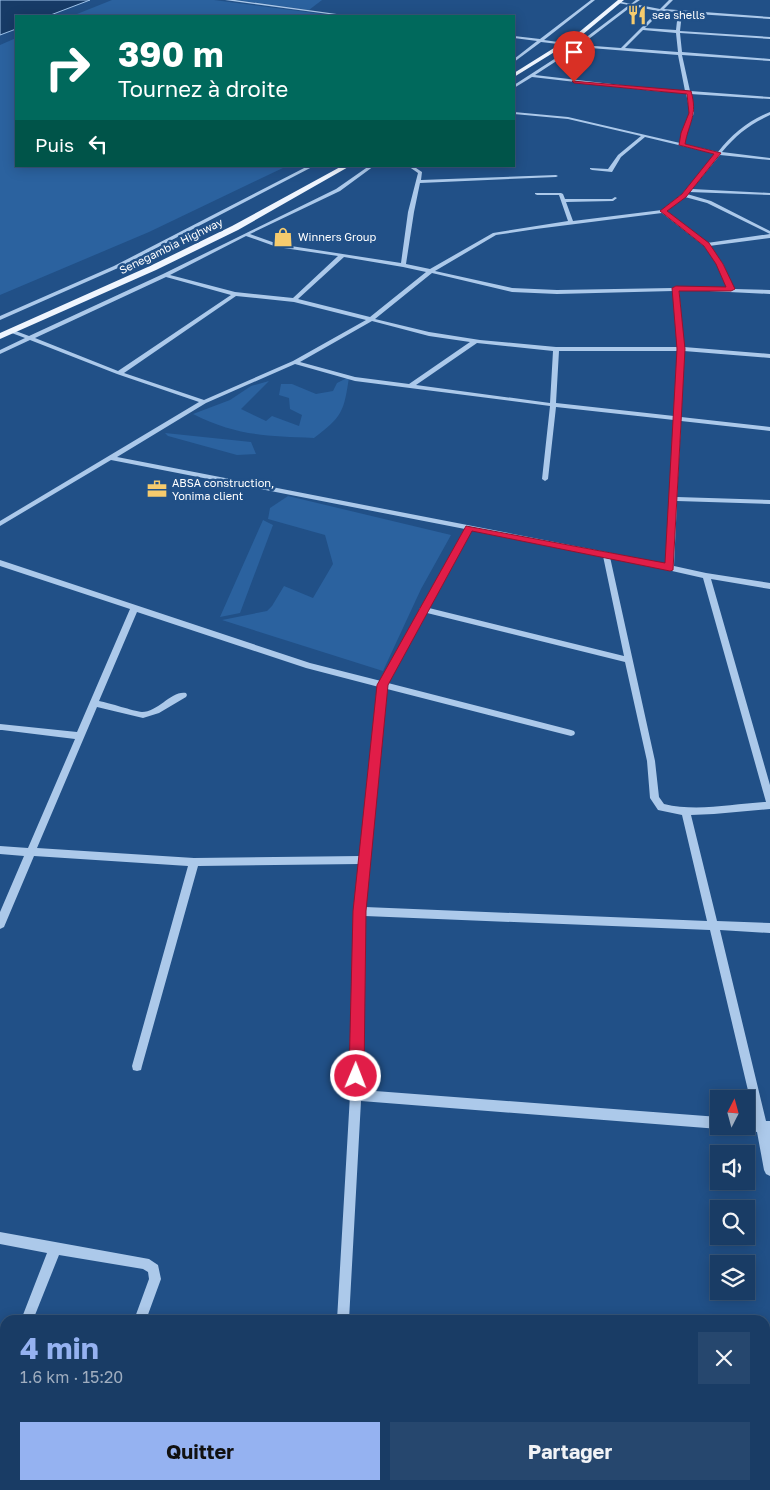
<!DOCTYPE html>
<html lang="fr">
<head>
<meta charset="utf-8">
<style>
	body { margin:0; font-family:"Golos Text",sans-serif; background:#26476e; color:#f1f3f6; height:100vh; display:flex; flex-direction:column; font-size:19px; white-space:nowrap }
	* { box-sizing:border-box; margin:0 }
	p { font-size:16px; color:#9fadbf }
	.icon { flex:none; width:28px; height:28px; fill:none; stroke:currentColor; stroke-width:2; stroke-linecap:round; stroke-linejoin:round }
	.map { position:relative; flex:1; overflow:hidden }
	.side { position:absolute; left:0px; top:1315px; width:770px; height:175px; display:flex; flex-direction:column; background:#193c65; border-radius:15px 15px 0 0; box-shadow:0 2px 12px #0003,0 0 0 1px #375679 }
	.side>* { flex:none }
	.top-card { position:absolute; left:15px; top:15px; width:500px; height:152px; border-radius:0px; box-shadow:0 2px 12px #0003,0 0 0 1px #375679; background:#00695c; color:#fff; overflow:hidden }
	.needle { width:32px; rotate:6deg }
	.buttons { position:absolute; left:710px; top:1090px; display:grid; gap:10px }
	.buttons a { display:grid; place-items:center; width:45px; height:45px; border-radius:0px; background:#193c65; box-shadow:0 2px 12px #0003,0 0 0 1px #375679; font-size:25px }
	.pin { position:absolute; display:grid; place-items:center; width:42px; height:42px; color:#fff; margin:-51px -21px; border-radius:50% 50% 50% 0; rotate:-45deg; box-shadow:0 0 5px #0007 }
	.pin .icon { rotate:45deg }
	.me { position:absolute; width:55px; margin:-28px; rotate:1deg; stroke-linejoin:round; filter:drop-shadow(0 0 4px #0008) }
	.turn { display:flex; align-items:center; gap:18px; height:105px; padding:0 20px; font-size:22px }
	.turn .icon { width:65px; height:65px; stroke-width:2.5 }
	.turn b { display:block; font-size:35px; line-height:42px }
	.then { display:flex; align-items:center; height:48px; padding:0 20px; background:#0003; gap:10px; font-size:19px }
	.round { display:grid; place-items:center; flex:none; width:52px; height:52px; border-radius:0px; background:#26476e }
	.headline { display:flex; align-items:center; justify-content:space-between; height:85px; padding:0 20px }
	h1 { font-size:30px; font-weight:700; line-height:38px; color:#95b2f1 }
	.button { display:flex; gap:10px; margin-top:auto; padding:10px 20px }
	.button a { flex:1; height:58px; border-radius:0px; background:#95b2f1; color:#111; font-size:20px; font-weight:700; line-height:58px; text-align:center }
	.button a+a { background:#26476e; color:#f1f3f6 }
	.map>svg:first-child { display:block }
	.green { fill:#2b629f }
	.water { fill:#173b67; stroke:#9fc4eb }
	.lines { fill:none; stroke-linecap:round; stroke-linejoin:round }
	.minor { fill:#acc9ea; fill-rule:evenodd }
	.major { fill:#eff5fe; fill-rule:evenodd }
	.route { fill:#e11d48; stroke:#92132f }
	.labels { text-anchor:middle; stroke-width:5; stroke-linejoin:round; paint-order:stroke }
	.far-poi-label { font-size:11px; fill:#fff; stroke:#215087; text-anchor:start }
	.far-street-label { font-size:11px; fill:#fff; stroke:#215087 }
</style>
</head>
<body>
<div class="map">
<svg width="770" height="1490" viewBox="0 0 770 1490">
	<rect width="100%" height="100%" fill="#215087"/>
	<path class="green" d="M112 0H214L338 16H72Z
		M237 0H322L309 10Z
		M16 38V166H287L149 232 0 295V45Z
		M349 377C344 412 342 417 314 438 266 436 237 436 193 414L230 400 251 386 269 381 241 409 266 421 272 416 299 426 302 415 290 409 289 398 279 395 281 384H292L316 394 333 391 337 383Z
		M165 433 251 442 256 454 237 455 168 436Z
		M288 496 451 535 421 589 383 671 222 620 267 611 272 606 284 586 313 598 333 564 325 535 268 519 270 508Z
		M263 520 273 525 240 613 220 617Z"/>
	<path class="water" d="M0 0H90L48 16H16V29L0 35Z"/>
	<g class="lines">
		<path class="minor" d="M225 0H235L351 16H343Z
			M591 0H595L544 40 558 42V44L541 42 514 62V59L537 41 514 38V36L540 39Z
			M636 0H640L634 4 660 9 669 0H673L664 9 770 17V19L682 13 680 31 770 37V39L680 33 682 52 770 59V61L682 55 690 91 770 97V99L690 94 694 113 686 133 684 144 718 152C732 134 748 121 770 112V115C749 125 737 134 722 152L770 158V160L720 155 692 189 770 193V195L689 192 687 194 711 201 770 231V238L709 246 723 264 734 289 770 290V294L709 291H679L684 347 770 354V358L684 351 681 417 770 427V431L681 421 677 497 770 500V504L677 501 674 566 706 573 770 583V589L711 579 770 785V809L714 814 691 815 717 921 770 923V933L720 930 766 1121H770V1176L766 1174 764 1170 757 1132 742 1129 741 1126H746V1119L755 1120 710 930 365 916 362 1090 719 1117V1126H723L719 1129 361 1101 349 1320H337L350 1095 355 911 360 864 198 866 142 1066 141 1070 137 1071 133 1070 132 1066 188 866 34 856 4 927 0 929V912L24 856 0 854V846L28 848 75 739 2 730H0V724L77 732 130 609 0 566V560L310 663 381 681 420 610 419 609 422 607 465 529 111 460 0 526V521L199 402 117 374 30 340 0 354V350L25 338 9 332V330H13L29 336 163 274 336 189 369 166H374L340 191 250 234 278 244 401 263 408 212 418 173 408 166H413L422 172 421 180 556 175 558 176 556 177 420 183 414 212 406 264 430 269 493 233 568 221 559 195H537L535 194V193H561L563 194 565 199H612L615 197 617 198 613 201 566 202 573 221 662 210 682 194 716 154 645 137 621 157 612 172 592 170 590 169V168L608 169 618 155 641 136 568 119 514 114V112L568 117 680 143 682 133 690 113 686 93 654 91 532 77 514 88V85L576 45 629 5 618 3V1L631 4ZM632 6 658 11 621 48 581 45ZM662 11 678 12 676 30 645 28ZM643 30 676 33 678 52 625 48ZM578 47 678 55 685 91 654 89 535 75ZM685 197 707 203 770 234 707 243 666 211ZM662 213 704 246 717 264 728 288H679L676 286 673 288 557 290 512 288 435 271 496 235 536 229ZM246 236 277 247 338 256 293 298 235 292 170 275ZM344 257 403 267 426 272 370 317 298 299ZM432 273 512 292 557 294 673 291 678 347H556L480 340 429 332 375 319ZM166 277 231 295 118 371 35 338ZM236 296 294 302 366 320 293 361 204 400 124 373ZM372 321 429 336 470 342 409 384 355 377 300 362ZM477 343 553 351 550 403 416 385ZM559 351H678L674 416 556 403ZM295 364 355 381 550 406 542 479 545 481 548 479 556 407 674 420 666 565 606 552 117 457 206 403ZM471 530 603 556 624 656 429 608ZM610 557 703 578 766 802C732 804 697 812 664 804L659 797 655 761ZM137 612 306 668 379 687 361 856 194 858 37 848 97 707 143 718 159 713 186 697 187 695 186 693C172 690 158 712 142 712 133 711 110 703 99 701ZM427 613 625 662 647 761 650 798 658 810 682 815 707 921 365 907 387 689 571 736 574 735 575 733 574 731 571 730 388 683Z
			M308 166H314L118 268 0 320V316L114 266Z
			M0 1232 149 1259 158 1265 161 1279 146 1320H134L149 1279 148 1272 143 1269 59 1255 33 1320H21L47 1253 0 1244Z
			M5 1369V1393L0 1396V1372Z
			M765 1392H770V1406H765Z
			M84 1485H98L96 1490H82Z
			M326 1485H340V1490H326Z"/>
		<path class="major" d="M618 0H624L582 35 514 77V73L578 33Z
			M342 166H350L238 230 156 270 0 339V333L150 266 232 226Z"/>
	</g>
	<path class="route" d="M572 81 691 91C698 115 689 122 685 144L721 153 686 197 667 211 709 243 723 264 735 289 731 291H679L685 349 673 570 670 571 472 531 388 685 366 911 364 1076 362 1081 356 1083 351 1081 349 1076 353 911 377 685 466 526 665 563 677 349 672 288 676 286 726 287 716 264 704 246 660 211 682 194 714 154 679 145 681 133 689 113 687 94 574 83Z"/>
	<defs>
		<symbol id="restaurant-bare" viewBox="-9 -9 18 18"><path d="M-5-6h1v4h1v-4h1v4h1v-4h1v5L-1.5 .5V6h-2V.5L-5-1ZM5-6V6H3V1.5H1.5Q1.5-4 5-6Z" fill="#f6cb6d" stroke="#215087" stroke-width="2.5" paint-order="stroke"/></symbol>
		<symbol id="shop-bare" viewBox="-9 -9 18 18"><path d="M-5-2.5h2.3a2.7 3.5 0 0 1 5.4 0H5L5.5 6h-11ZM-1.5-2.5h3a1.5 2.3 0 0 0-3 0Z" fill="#f6cb6d" stroke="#215087" stroke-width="2.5" paint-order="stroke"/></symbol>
		<symbol id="office-bare" viewBox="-9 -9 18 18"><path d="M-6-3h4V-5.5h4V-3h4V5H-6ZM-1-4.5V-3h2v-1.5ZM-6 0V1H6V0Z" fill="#f6cb6d" stroke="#215087" stroke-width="2.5" paint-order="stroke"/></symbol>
	</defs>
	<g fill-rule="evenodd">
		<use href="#restaurant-bare" x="623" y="1" width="28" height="28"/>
		<use href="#shop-bare" x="269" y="223" width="28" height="28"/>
		<use href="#office-bare" x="143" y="475" width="28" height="28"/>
	</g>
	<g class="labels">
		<g class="far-poi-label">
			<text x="652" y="19">sea shells</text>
			<text x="298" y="241">Winners Group</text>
			<text x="172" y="487">ABSA construction,<tspan x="172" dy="13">Yonima client</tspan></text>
		</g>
		<g class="far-street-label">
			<text transform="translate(171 246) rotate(-26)" y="4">Senegambia Highway</text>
		</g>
	</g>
</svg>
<div class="buttons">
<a><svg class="needle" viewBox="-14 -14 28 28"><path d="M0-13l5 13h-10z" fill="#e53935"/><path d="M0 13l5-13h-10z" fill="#9fadbf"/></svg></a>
<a><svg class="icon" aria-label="sound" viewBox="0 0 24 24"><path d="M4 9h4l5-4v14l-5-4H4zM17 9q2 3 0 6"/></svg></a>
<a><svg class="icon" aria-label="search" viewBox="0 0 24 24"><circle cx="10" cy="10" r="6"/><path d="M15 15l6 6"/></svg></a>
<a><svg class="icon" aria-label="layers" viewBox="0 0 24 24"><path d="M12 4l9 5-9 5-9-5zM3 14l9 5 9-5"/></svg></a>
</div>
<div class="pin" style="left:574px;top:82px;background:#d93025"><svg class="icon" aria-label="arrive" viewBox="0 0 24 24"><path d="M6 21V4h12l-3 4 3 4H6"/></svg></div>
<svg class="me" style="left:356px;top:1076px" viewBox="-20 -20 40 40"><circle r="17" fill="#e11d48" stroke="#fff" stroke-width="3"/><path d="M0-11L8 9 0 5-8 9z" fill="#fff"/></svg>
<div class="top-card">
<div class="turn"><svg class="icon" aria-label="right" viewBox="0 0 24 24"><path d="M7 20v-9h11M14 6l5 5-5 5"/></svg><div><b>390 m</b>Tournez à droite</div></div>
<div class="then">Puis<svg class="icon" aria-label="left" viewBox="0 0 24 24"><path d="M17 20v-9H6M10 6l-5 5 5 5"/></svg></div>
</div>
<section class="side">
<div class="headline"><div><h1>4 min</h1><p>1.6 km · 15:20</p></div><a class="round"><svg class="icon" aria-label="close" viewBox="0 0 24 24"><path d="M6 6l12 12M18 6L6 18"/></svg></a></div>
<div class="button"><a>Quitter</a><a>Partager</a></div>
</section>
</div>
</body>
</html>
